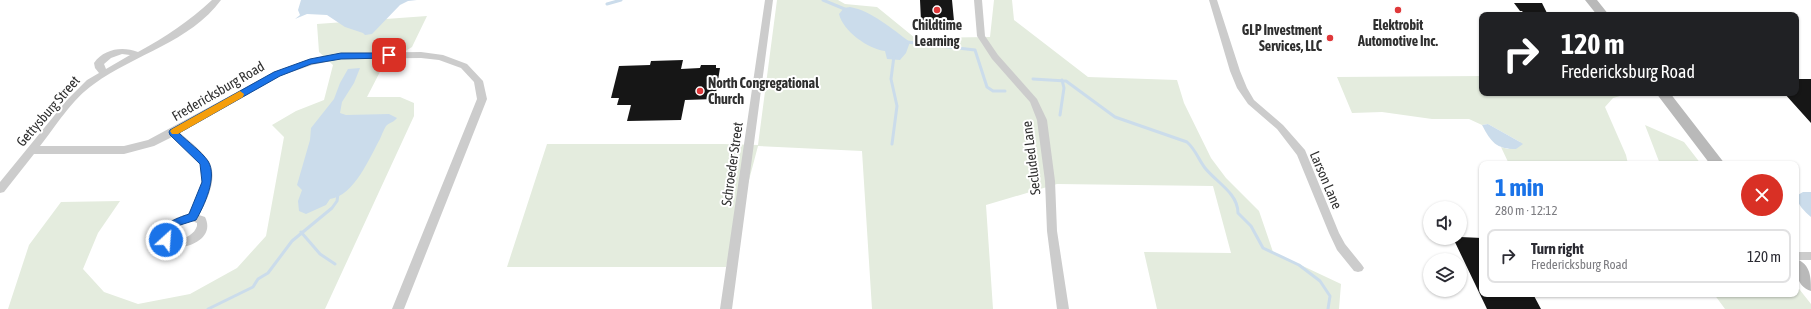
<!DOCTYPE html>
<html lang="en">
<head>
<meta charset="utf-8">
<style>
	body { margin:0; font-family:"Asap Condensed",sans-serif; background:#f7f7f7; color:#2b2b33; height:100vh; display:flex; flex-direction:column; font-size:15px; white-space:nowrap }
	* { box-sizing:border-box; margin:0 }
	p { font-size:13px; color:#7c7c81 }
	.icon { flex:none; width:22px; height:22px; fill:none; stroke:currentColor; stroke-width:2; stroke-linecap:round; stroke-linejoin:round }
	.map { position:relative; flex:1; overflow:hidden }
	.drawer { position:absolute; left:1479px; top:161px; width:320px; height:136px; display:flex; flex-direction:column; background:#fff; border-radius:8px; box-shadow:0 1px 3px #0004 }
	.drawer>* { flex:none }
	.hud { position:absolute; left:1479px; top:12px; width:320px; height:84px; border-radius:8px; box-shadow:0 1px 3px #0004; background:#202124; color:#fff; overflow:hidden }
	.tools { position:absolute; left:1423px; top:201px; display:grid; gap:8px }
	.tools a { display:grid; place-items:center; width:44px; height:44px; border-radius:50%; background:#fff; box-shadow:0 1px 3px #0004; font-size:20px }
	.pin { position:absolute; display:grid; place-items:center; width:34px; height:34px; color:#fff; margin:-17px; border-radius:8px; box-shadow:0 2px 6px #0006 }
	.me { position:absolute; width:44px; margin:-22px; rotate:26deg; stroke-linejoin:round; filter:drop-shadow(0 0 3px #0008) }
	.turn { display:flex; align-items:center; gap:14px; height:84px; padding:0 16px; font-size:18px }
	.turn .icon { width:52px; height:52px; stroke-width:2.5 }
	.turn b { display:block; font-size:28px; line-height:34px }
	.round { display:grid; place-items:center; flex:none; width:42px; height:42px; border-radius:21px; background:#f7f7f7 }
	.summary { display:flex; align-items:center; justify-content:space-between; height:68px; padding:0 16px }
	h1 { font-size:24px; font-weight:700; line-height:30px; color:#1a73e8 }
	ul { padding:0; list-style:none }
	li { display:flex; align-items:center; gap:12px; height:54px; margin:0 8px 6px; padding:0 8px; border:2px solid #e1e1e2; border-radius:8px }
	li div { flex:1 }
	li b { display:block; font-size:15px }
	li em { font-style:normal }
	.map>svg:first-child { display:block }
	.green { fill:#e4ecde }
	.water { fill:#cbdceb }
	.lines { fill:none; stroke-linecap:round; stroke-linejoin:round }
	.stream { stroke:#cbdceb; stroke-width:3 }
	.building { fill:#161616 }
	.street { fill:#ccc; fill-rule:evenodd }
	.secondary { fill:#b9b9b9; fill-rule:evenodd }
	.route { fill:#1a73e8; stroke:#114b97 }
	.slow { fill:#f59e0b }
	.poi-dot { fill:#df383a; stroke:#fff; stroke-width:1.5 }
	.labels { text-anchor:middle; stroke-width:4; stroke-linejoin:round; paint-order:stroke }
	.poi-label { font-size:14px; font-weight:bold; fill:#2f2f2f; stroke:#fff }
	.street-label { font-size:14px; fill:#2f2f2f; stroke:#fff }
</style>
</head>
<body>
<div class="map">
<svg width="1811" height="309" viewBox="0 0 1811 309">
	<rect width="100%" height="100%" fill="#fff"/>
	<path class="green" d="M777 0H838L845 4 877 7 915 38 990 37 994 0H1012L1014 20 1088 77 1177 80 1184 103 1211 158 1226 178 1259 211 1273 252 1341 284 1339 309H1157L1144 252 1231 253 1213 186 1057 184 986 205 993 309H872L862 151 758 146 726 267H507L547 144H723L758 145Z
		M427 16 412 47 384 64 367 97H400L414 103V116L325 309H8L29 245 61 202 120 201 98 233 83 269 104 292 138 304 190 294 237 268 266 236 284 137 272 125 296 111 324 100 333 65 319 52 317 24Z
		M1482 76V93H1631L1613 98 1605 107 1626 155 1628 164H1509L1501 147 1508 149 1520 142 1488 124 1482 125 1469 119H1432L1382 112 1352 113 1337 77Z
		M1645 125 1684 142 1701 164H1660Z
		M1796 285 1811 304V309H1725L1714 294H1796Z"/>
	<path class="water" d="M301 0H417L408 1 400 5 372 34 365 35 363 33 345 27 327 15 307 14 295 19 300 15 298 10Z
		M850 7C872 11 892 29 910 42L906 53 900 60 887 59 885 51C868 49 843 31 839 14L844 8Z
		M360 68 354 83 342 102 340 113 346 115 389 114 397 118C394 122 391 122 387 125 384 128 382 135 380 139 370 157 354 196 330 199L326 205 306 214 299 211 298 201 302 190 297 185 310 140 311 128 334 99 340 83 348 69Z
		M1488 124 1520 142 1523 144 1516 149C1496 149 1491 142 1482 125Z
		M1803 192H1811V217C1804 211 1798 205 1796 196Z"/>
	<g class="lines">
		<path class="stream" d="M823 0 847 10
			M607 4 621 0
			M907 42 975 50 987 87 993 91H1005
			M1033 79 1066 81 1115 117 1187 142C1196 150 1198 159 1205 168 1216 182 1238 193 1238 213L1251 226 1263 248 1299 265 1320 281 1330 296 1328 309
			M1060 115 1064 88 1062 80
			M892 144 897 106 891 79 894 56
			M301 232 320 254 335 264
			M208 309 253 287 258 279 268 273 292 241 332 208 337 201 338 194"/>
	</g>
	<path class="building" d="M920 0H952L954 21H921Z
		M1514 3H1542L1548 15H1525L1522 11H1520Z
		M683 60 681 69 700 68 701 65H716V68H720L715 99 685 100 681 120 627 121 631 105H617L619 98H611L619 66 650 65 651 61Z
		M1796 79H1811V123L1784 93H1796Z
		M1460 237 1482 238V294H1533L1541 309H1487L1453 238Z"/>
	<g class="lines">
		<path class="street" d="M212 0H221C190 42 135 54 94 84 72 99 56 126 40 146H124L148 140 274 72 307 60 341 53 421 52 443 55 467 64 483 81 487 99 404 309H392L477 99 474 82 461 68 439 60 421 58 341 59 312 65 280 76 180 133C189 141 200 149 207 159 220 175 207 200 199 215L205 217C220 247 157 258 160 235 162 221 177 218 188 214 195 202 208 176 200 163 193 153 180 145 172 137L154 146 124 154H34L4 192 0 193V182L67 100 87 80 99 73 95 68 94 63C104 49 122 46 138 52 166 37 189 21 212 0ZM122 54 130 55 106 69 104 64 111 58ZM192 221 197 223V226C194 236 181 241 171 238 172 227 183 224 192 221Z
			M765 0H773L732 309H720Z
			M974 0H982L985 36 998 55 1037 99 1047 120 1055 181 1057 231 1069 309H1057L1047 231 1045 181 1037 120 1030 102 992 59 977 36Z
			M1209 0H1217L1240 71 1247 88 1254 100 1283 125 1305 150 1339 233 1345 244 1362 265 1364 268 1362 271 1358 272 1354 271 1337 250 1329 233 1297 155 1277 129 1248 104 1237 88 1230 71Z
			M1796 252H1811V260H1796Z"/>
		<path class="secondary" d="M1585 0H1597L1609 15H1597Z
			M1656 93H1670L1725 164H1710Z
			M1796 259C1811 264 1811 278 1811 291 1796 286 1796 272 1796 259Z"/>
	</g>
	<path class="route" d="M341 53H389L393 55 389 58 341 59 311 64 280 76 179 133C188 142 201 151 208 161 218 177 204 206 196 220L177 226 171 233 169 243H162C154 226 177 218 189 214L202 182 200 164 170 135 169 132 170 130 274 72 310 59Z"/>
	<path class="slow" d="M240 91 244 94 243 97 178 134H172L170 131 172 129Z"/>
	<g class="poi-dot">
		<circle cx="937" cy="10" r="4"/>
		<circle cx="1398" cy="10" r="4"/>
		<circle cx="1330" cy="38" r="4"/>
		<circle cx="700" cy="91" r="4"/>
	</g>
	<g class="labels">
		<g class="poi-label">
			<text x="937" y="30">Childtime<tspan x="937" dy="16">Learning</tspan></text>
			<text x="1398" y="30">Elektrobit<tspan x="1398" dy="16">Automotive Inc.</tspan></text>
			<text x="1322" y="35" text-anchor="end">GLP Investment<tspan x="1322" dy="16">Services, LLC</tspan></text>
			<text x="708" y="88" text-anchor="start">North Congregational<tspan x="708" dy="16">Church</tspan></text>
		</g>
		<g class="street-label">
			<text transform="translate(218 91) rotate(-30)" y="5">Fredericksburg Road</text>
			<text transform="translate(48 111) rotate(-49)" y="5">Gettysburg Street</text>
			<text transform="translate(1031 158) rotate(-97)" y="5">Secluded Lane</text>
			<text transform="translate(732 164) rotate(-82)" y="5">Schroeder Street</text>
			<text transform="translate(1326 180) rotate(67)" y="5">Larson Lane</text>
		</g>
	</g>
</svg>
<div class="tools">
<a><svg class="icon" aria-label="sound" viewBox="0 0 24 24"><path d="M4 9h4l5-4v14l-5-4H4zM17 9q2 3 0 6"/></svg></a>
<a><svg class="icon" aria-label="layers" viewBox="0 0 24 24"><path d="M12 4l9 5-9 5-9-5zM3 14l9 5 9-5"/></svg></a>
</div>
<div class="pin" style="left:389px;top:55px;background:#d93025"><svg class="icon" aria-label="arrive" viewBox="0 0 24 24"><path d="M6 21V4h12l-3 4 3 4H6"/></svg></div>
<svg class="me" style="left:166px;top:240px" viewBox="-20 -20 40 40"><circle r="17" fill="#1a73e8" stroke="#fff" stroke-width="3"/><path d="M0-11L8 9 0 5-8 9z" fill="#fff"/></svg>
<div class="hud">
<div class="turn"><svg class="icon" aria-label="right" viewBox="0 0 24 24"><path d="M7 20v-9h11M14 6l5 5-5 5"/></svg><div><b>120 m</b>Fredericksburg Road</div></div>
</div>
<section class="drawer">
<div class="summary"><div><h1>1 min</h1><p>280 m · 12:12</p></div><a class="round" style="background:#d93025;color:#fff"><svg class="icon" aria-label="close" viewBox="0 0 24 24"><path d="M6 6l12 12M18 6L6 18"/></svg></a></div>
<ul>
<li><svg class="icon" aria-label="right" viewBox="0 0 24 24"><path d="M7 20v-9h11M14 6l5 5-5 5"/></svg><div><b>Turn right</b><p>Fredericksburg Road</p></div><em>120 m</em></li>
</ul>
</section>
</div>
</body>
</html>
